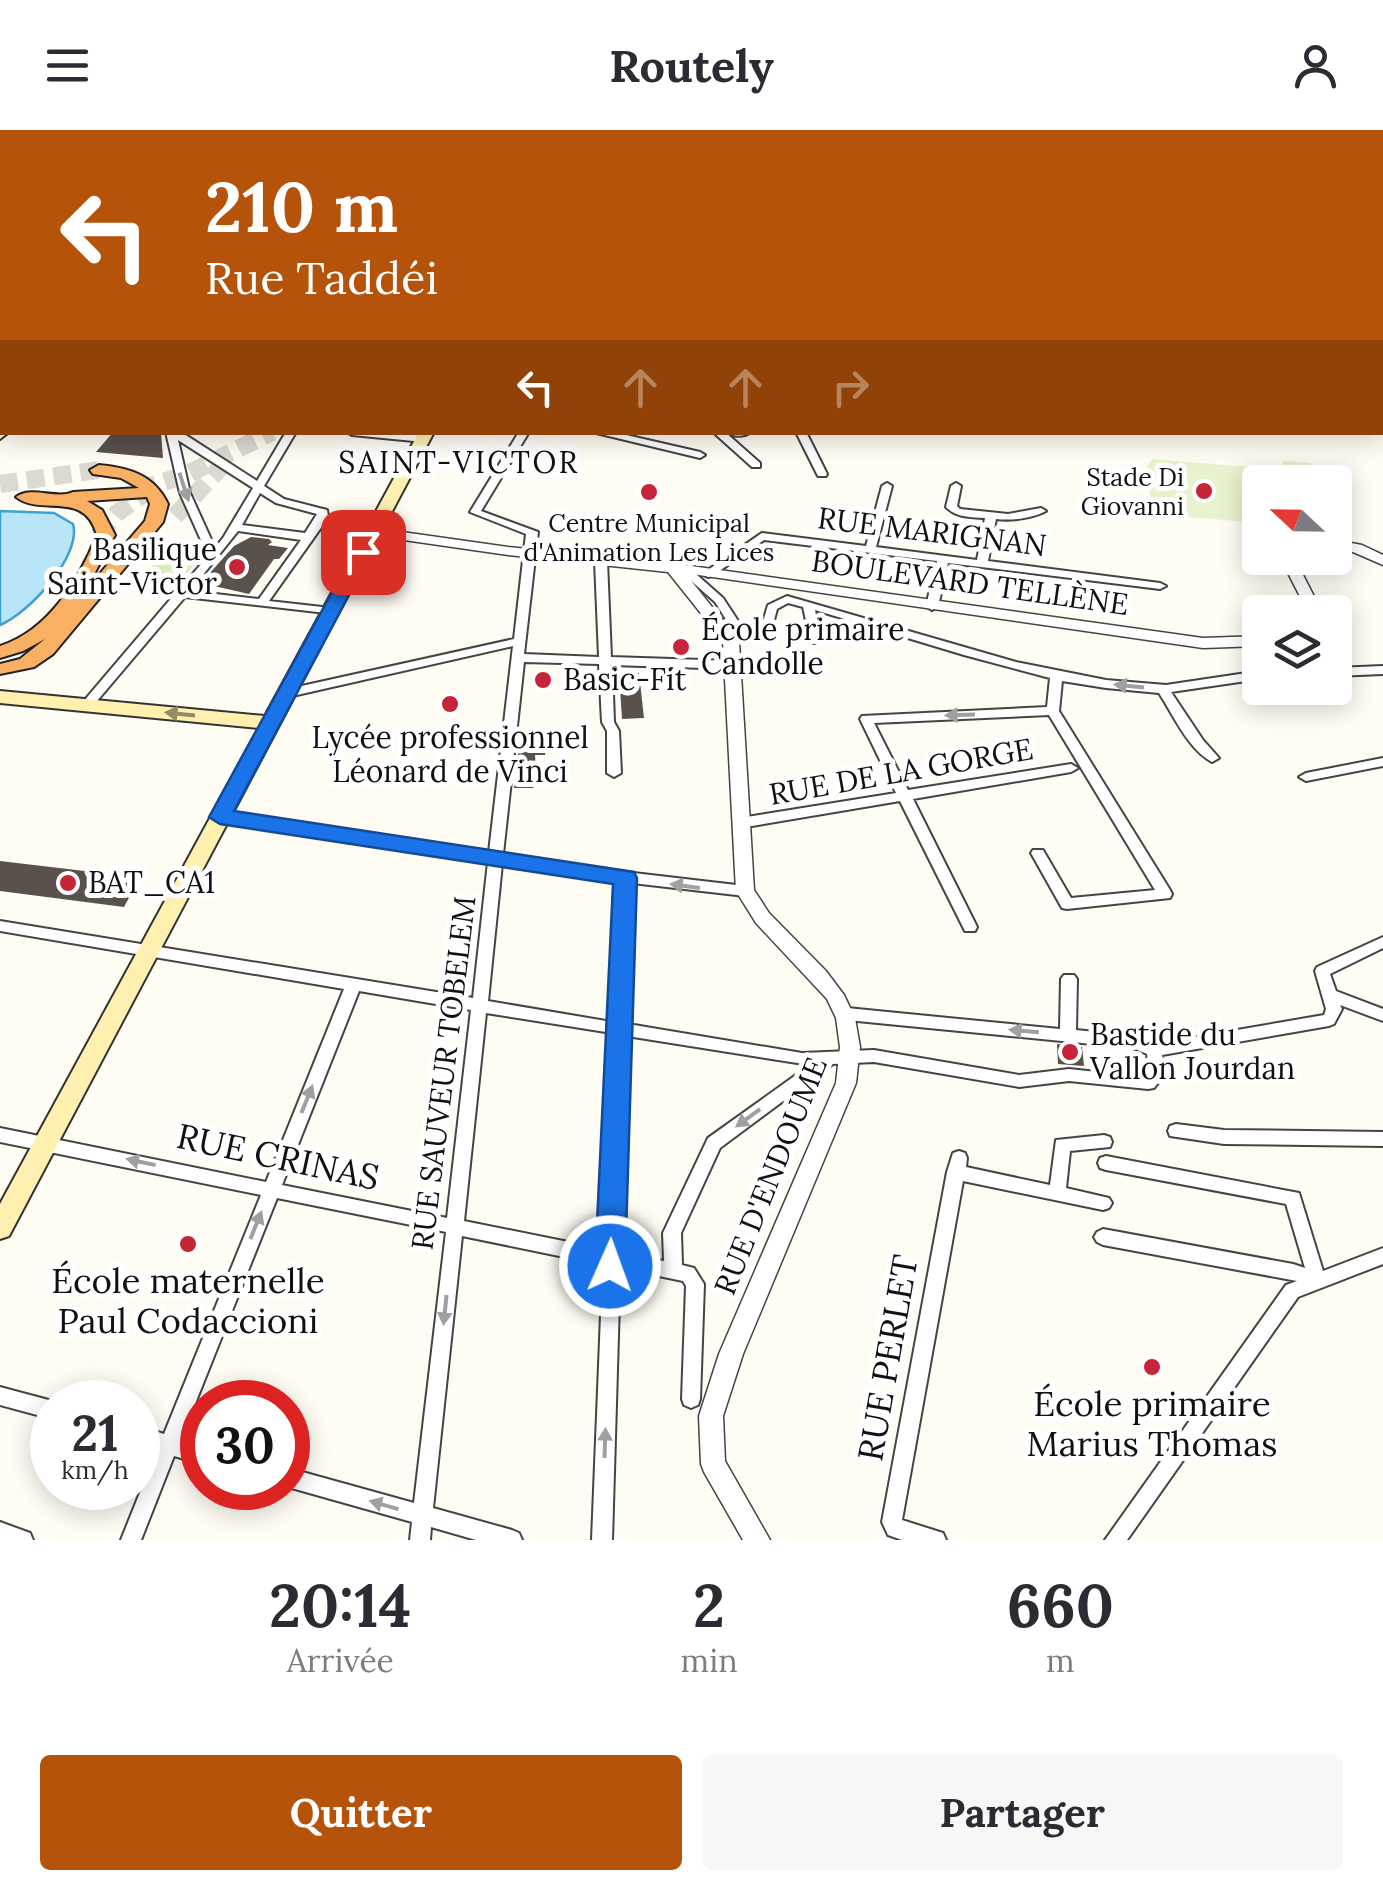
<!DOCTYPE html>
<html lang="fr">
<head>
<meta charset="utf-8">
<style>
	body { margin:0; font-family:Lora,serif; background:#f7f7f7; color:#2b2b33; height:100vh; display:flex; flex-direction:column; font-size:38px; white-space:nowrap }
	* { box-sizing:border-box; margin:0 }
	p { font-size:32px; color:#7c7c81 }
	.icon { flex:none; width:55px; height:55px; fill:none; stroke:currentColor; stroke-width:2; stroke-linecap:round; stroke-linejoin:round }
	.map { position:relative; height:1410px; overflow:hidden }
	.drawer { display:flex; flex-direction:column; background:#fff; flex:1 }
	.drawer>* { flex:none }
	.top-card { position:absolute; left:0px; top:0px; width:1385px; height:305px; box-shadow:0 5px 25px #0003; background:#b45309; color:#fff; overflow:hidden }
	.needle { width:65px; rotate:292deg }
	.buttons { position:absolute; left:1242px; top:335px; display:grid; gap:20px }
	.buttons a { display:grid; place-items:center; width:110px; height:110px; border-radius:10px; background:#fff; box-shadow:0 5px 25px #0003; font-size:50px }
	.speed { position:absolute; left:30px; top:1250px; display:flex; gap:20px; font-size:50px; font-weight:700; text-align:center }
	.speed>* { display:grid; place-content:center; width:130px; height:130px; border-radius:50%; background:#fff; box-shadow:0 5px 25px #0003; line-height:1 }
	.speed small { font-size:25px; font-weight:400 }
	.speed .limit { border:15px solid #d22; background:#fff; color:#111 }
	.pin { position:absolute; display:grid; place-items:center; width:85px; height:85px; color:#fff; margin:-42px; border-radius:20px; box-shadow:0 5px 15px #0006 }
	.me { position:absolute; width:110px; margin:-55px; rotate:2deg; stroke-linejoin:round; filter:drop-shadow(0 0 8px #0008) }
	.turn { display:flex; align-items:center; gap:35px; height:210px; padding:0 40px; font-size:45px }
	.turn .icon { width:130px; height:130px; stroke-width:2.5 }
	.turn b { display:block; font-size:70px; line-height:85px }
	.lanes { display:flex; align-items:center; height:95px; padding:0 40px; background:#0003; justify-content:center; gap:50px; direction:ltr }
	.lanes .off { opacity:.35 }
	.eta { display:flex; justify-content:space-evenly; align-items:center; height:170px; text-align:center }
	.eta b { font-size:60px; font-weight:800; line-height:70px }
	.cta { display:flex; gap:20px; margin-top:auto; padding:20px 40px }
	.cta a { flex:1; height:115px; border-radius:10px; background:#b45309; color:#fff; font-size:40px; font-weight:800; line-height:115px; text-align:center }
	.cta a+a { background:#f7f7f7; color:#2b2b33 }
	header { display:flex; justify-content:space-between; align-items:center; height:130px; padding:0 40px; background:#fff; font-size:45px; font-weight:800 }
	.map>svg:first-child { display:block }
	.green { fill:#d8ecbc }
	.pitch { fill:#e9f2ce }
	.water { fill:#b8e5f8; stroke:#3da2d1; stroke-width:2.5 }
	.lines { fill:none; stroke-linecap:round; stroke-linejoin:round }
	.ferry { stroke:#1573a7; stroke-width:2.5; stroke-dasharray:8 6; stroke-linecap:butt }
	.building { fill:#5a514d }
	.trunk-tunnel { stroke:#dbd9d2; stroke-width:18; stroke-dasharray:18 9; stroke-linecap:butt }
	.minor-casing { stroke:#444; stroke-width:4 }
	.tertiary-casing { stroke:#444; stroke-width:3 }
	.secondary-casing { stroke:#333; stroke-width:4 }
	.trunk-casing { stroke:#222; stroke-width:4 }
	.minor { fill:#fff; fill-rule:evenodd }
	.tertiary { fill:#fff; fill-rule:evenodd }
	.secondary { fill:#fff0af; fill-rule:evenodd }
	.trunk { fill:#f9b062; fill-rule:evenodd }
	.oneway { fill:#a0a0a0 }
	.oneway2 { fill:#948c68 }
	.route { fill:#1a73e8; stroke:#114b97; stroke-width:2.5 }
	.poi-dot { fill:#c62438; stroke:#fff; stroke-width:4 }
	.labels { text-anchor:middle; stroke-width:10; stroke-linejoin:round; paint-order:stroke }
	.far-poi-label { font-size:25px; fill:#111; stroke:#fff; text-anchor:end }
	.far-quarter-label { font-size:30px; letter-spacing:2.5px; fill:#111; stroke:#fff }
	.street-label { font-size:30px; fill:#111; stroke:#fff }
	.poi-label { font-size:30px; fill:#111; stroke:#fff; text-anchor:start }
	.near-street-label { font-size:35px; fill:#111; stroke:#fff }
	.near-poi-label { font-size:35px; fill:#111; stroke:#fff }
</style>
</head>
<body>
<header><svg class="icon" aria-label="menu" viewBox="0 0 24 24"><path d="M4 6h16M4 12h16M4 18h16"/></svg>Routely<svg class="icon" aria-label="person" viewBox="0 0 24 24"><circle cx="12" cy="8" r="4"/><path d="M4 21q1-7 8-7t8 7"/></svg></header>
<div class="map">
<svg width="1383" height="1410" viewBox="0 0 1383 1410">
	<rect width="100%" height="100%" fill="#fffcf4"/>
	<path class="green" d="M162 424 199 429 175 458 139 452Z"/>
	<path class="pitch" d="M1152 329 1300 341 1284 338 1283 331 1311 333 1310 342 1315 344 1317 352H1260V393L1152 384 1147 337Z"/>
	<path class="water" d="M0 0H233L2 2 0 284Z
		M0 381 54 383 73 394C82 426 28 484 0 495Z"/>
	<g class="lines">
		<path class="ferry" d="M99 2 103 0"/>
	</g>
	<path class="building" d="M113 302H161L163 328 96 322Z
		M251 407 269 409 272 412 268 415 288 418 279 429H274L249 464 201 453 234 416Z
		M619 543H639L644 588 622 589Z
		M519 614 546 615 545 625H535L537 653 533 658H514Z
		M0 731 110 744 141 746 124 777 0 761Z
		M1057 914 1082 917 1084 936 1058 934Z"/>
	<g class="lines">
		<path class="trunk-tunnel" d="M0 354 99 340
			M139 360 188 344 272 302
			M175 386 222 336
			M98 406 117 383 152 358"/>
		<defs>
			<path id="minor" d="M459 0H467L465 2H459Z
				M547 0H555L553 2H547Z
				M635 0H643L641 2H635Z
				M780 0H788V2H781Z
				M847 0H855V2H848Z
				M945 0H953L954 2H947Z
				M1025 0H1033L1034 2H1027Z
				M1088 0H1096L1097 2H1090Z
				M1217 0H1225L1226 2H1219Z
				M1382 132H1383V138H1382Z
				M1382 186H1383V192H1382Z
				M1382 226H1383V232H1382Z
				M166 302H181L257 351 286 302H296L264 356 284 369 327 380 328 386 378 400 380 402 374 405 325 392 269 471 331 478 337 482 335 484 185 467 91 578H83L81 575 83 572 174 465 175 461 179 460 208 426 180 363ZM178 310 253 358 223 408 215 418 190 363ZM260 363 276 373 317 384 305 403 242 395ZM238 401 301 410 259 469 190 461Z
				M347 302C373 302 406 299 429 309L424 312 352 305Z
				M519 302H529L481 381 538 402 524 524 599 527 595 431 601 428 607 431 611 527 734 531 740 535 734 539 612 535 614 592 619 601 621 643 614 647 607 643V601L602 592 599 534 524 532 503 724 625 742 745 756 750 757 752 761 750 765 745 766 632 753 628 894 802 923 874 920 1019 945 1069 939 1144 947 1149 942 1147 924 1133 918 847 890 842 888 839 884 842 880 847 878 1060 899 1061 849 1064 845H1074L1077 849 1076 900 1134 906 1155 914 1324 885 1326 879 1315 841 1317 837 1383 807V818L1330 844 1336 861 1383 879V891L1340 875 1342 879 1334 894 1329 896 1162 925 1165 944 1154 958 1148 959 1069 951 1019 957 874 932 833 934 720 1018 681 1103 682 1135 694 1138 704 1154 700 1269 698 1275 691 1278 684 1275 682 1269 686 1156 683 1151 620 1138 612 1410H592L603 1135 462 1106 433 1378 512 1400 519 1403 522 1410H476L431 1397 430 1410H410L412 1392 288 1357V1338L414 1373 446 1102 277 1068 181 1309 202 1316V1334L174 1326 141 1410H121L157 1320 138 1314V1296L164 1304 261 1065 0 1012V998L266 1052 344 859 0 801V791L473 868 488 732 220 692 213 687 220 682 489 722 513 516 288 567 282 563 288 559 514 509 526 404 470 382ZM502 734 618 751 612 892 488 871ZM359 861 471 880 447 1088 282 1055ZM486 883 612 903 603 1119 464 1091ZM627 906 810 935 708 1008 663 1103 664 1131 621 1123Z
				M592 302H613L700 322 705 325 700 328Z
				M713 302H725L760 333V337H752Z
				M726 302H751C745 307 732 307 726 302Z
				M796 302H806L827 344 826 346H818Z
				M887 353 892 356 876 417 977 430 985 388C971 387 956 388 946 377L951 356 956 353 961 356 957 376 960 379 1008 384 1041 378 1046 381C1033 388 1012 391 996 389L988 431 1160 453 1166 456 1160 459 948 433 938 476 932 480 926 476 937 431 764 410 712 446 708 447 702 444 762 403 866 416 882 356Z
				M684 436 688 437 723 468 742 497 749 500 761 499 768 475 787 466 1016 532 1106 550 1166 555 1260 541V549L1171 562 1203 610 1219 628 1212 632C1188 619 1174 586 1159 563L1106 558 1062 551 1059 581 1170 760 1172 764 1170 768 1067 779 1062 778 1031 723 1033 720H1043L1071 768 1155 760 1049 585 874 593 908 660 1071 634 1078 638 1071 642 913 669 977 797 975 801H965L900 671 740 698 735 696 733 693 735 690 740 688 896 663 860 589 862 586 1047 577 1050 548 964 525 815 480 821 510 819 513H811L803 477 788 473 777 479 770 505 747 508 734 502 715 472 680 441V437Z
				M1383 536V544L1335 546V538Z
				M1383 628V636L1306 651 1299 647 1306 643Z
				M1176 994 1224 1000 1383 1002V1016L1224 1014 1170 1006 1168 1001 1170 996Z
				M1104 1005 1110 1007 1112 1012 1110 1017 1070 1021 1066 1058 1109 1068 1112 1073 1109 1078 1103 1080 963 1051 902 1390 943 1403 946 1410H902L888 1405 882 1392 947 1042 953 1023 959 1021 965 1023 967 1028 966 1037 1050 1055 1056 1010Z
				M1106 1026 1299 1063 1323 1141 1383 1118V1134L1298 1167 1127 1410H1105L1286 1155 1297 1151 1103 1115 1097 1112 1094 1107 1097 1102 1103 1099 1293 1134 1305 1138 1286 1074 1106 1040 1100 1038 1098 1033 1100 1028Z
				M0 1257 56 1272H52V1289L0 1275Z
				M0 1392 30 1403 33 1410H0Z"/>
			<path id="tertiary" d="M1332 0H1346L1348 2H1335Z
				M1382 17H1383V24H1382Z
				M1382 101H1383V107H1382Z
				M374 398 508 417 684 435 1203 508 1260 506V516L1203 518 685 443 739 511 754 760 769 783 826 841 844 865 855 888 860 917 856 953 743 1224 723 1286 725 1331 770 1410H743L704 1342 701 1334 699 1286 719 1224 836 953 840 917 836 888 827 869 756 793 736 761 723 511 668 442 508 425 369 405 367 402Z
				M1335 410 1362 415 1383 425V435L1353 422 1335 418Z
				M1287 428H1301L1302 443 1322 482H1308L1288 443Z"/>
			<path id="secondary" d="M0 298 2 302H9L0 309Z
				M419 302H434L9 1106 0 1109V1074L259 598 0 573V561L265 586Z"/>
			<path id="trunk" d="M99 335C130 338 154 345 168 374L163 392 53 524 34 537 0 544V534L20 529 45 509 23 521 0 528V516C48 501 79 450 97 405 84 359 42 387 16 367 32 355 56 370 73 362L139 358 121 348 93 344 90 340ZM147 367 150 374 145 391 85 461 115 405 102 380 87 371Z"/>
		</defs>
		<use href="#minor" class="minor-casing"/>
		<use href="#tertiary" class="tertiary-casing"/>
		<use href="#secondary" class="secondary-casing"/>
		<use href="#trunk" class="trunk-casing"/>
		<use href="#minor" class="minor"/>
		<use href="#tertiary" class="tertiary"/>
		<use href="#secondary" class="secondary"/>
		<use href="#trunk" class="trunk"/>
	</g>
	<defs><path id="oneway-solid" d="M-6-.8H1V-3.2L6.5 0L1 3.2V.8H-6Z" transform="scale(2.5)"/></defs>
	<g class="oneway">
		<use href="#oneway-solid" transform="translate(184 357) rotate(72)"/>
		<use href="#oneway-solid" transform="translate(1129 556) rotate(-174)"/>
		<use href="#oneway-solid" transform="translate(960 585) rotate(178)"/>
		<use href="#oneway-solid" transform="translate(685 756) rotate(-172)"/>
		<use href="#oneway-solid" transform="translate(1024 901) rotate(-175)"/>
		<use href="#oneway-solid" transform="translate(307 969) rotate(-68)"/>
		<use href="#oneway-solid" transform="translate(748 988) rotate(144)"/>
		<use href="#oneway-solid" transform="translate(141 1032) rotate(-168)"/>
		<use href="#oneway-solid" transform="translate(256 1095) rotate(-68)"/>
		<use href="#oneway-solid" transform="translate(445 1180) rotate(96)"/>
		<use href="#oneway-solid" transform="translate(605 1313) rotate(-88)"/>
		<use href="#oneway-solid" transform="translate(384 1375) rotate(-164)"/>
	</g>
	<use class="oneway2" href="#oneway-solid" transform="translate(180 584) rotate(-174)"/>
	<path class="route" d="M363 416 372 422 234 681 634 742 637 748 625 1136 620 1145 610 1149 600 1145 595 1136 613 754 220 694 209 687 354 422Z"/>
	<g class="poi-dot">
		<circle cx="1204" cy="361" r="10"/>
		<circle cx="649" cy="362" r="10"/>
		<circle cx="237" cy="437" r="10"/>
		<circle cx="681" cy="517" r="10"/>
		<circle cx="543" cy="550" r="10"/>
		<circle cx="450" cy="574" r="10"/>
		<circle cx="68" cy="753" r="10"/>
		<circle cx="1070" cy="922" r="10"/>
		<circle cx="188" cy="1114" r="10"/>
		<circle cx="1152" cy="1237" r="10"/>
	</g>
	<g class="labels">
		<g class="far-poi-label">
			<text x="1184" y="356">Stade Di<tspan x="1184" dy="29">Giovanni</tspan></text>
			<text x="649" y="402" text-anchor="middle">Centre Municipal<tspan x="649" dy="29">d'Animation Les Lices</tspan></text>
		</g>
		<g class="far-quarter-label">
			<text x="459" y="343">SAINT-VICTOR</text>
		</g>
		<g class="street-label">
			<text transform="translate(932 402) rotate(7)" y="10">RUE MARIGNAN</text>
			<text transform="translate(970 453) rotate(8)" y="10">BOULEVARD TELLÈNE</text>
			<text transform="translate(901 642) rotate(-10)" y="10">RUE DE LA GORGE</text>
			<text transform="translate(444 943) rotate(-83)" y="10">RUE SAUVEUR TOBELEM</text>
			<text transform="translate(771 1046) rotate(-68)" y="10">RUE D'ENDOUME</text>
		</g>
		<g class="poi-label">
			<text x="217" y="430" text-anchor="end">Basilique<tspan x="217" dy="34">Saint-Victor</tspan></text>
			<text x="701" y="510">École primaire<tspan x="701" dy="34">Candolle</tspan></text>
			<text x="563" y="560">Basic-Fit</text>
			<text x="450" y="618" text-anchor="middle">Lycée professionnel<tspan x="450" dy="34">Léonard de Vinci</tspan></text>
			<text x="88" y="763">BAT_CA1</text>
			<text x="1090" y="915">Bastide du<tspan x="1090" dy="34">Vallon Jourdan</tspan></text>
		</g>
		<g class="near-street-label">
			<text transform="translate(278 1027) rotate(12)" y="12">RUE CRINAS</text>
			<text transform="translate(888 1228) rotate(-80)" y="12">RUE PERLET</text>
		</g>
		<g class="near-poi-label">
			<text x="188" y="1163">École maternelle<tspan x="188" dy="40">Paul Codaccioni</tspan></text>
			<text x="1152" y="1286">École primaire<tspan x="1152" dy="40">Marius Thomas</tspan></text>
		</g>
	</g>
</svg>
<div class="buttons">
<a><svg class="needle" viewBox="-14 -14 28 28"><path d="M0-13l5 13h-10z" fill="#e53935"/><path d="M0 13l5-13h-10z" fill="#7c7c81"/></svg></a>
<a><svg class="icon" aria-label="layers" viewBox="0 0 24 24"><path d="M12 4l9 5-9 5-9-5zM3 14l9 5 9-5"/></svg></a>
</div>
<div class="speed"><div>21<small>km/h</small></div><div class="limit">30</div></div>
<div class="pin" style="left:363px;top:422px;background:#d93025"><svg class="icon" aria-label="arrive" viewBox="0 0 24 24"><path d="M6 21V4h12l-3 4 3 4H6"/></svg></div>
<svg class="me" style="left:610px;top:1136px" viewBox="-20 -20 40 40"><circle r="17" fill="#1a73e8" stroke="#fff" stroke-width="3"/><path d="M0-11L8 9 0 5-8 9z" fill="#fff"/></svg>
<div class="top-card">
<div class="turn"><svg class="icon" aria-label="left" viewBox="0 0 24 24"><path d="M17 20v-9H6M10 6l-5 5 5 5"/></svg><div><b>210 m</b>Rue Taddéi</div></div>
<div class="lanes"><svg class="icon" aria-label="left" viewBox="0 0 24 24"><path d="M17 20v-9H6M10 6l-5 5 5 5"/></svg><svg class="icon off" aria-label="ahead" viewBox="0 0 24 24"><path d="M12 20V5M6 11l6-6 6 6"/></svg><svg class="icon off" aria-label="ahead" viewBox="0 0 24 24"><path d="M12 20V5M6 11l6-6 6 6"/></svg><svg class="icon off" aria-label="right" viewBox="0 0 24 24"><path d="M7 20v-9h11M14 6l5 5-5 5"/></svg></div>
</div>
</div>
<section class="drawer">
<div class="eta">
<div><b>20:14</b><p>Arrivée</p></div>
<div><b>2</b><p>min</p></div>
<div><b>660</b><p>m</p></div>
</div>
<div class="cta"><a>Quitter</a><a>Partager</a></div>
</section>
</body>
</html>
